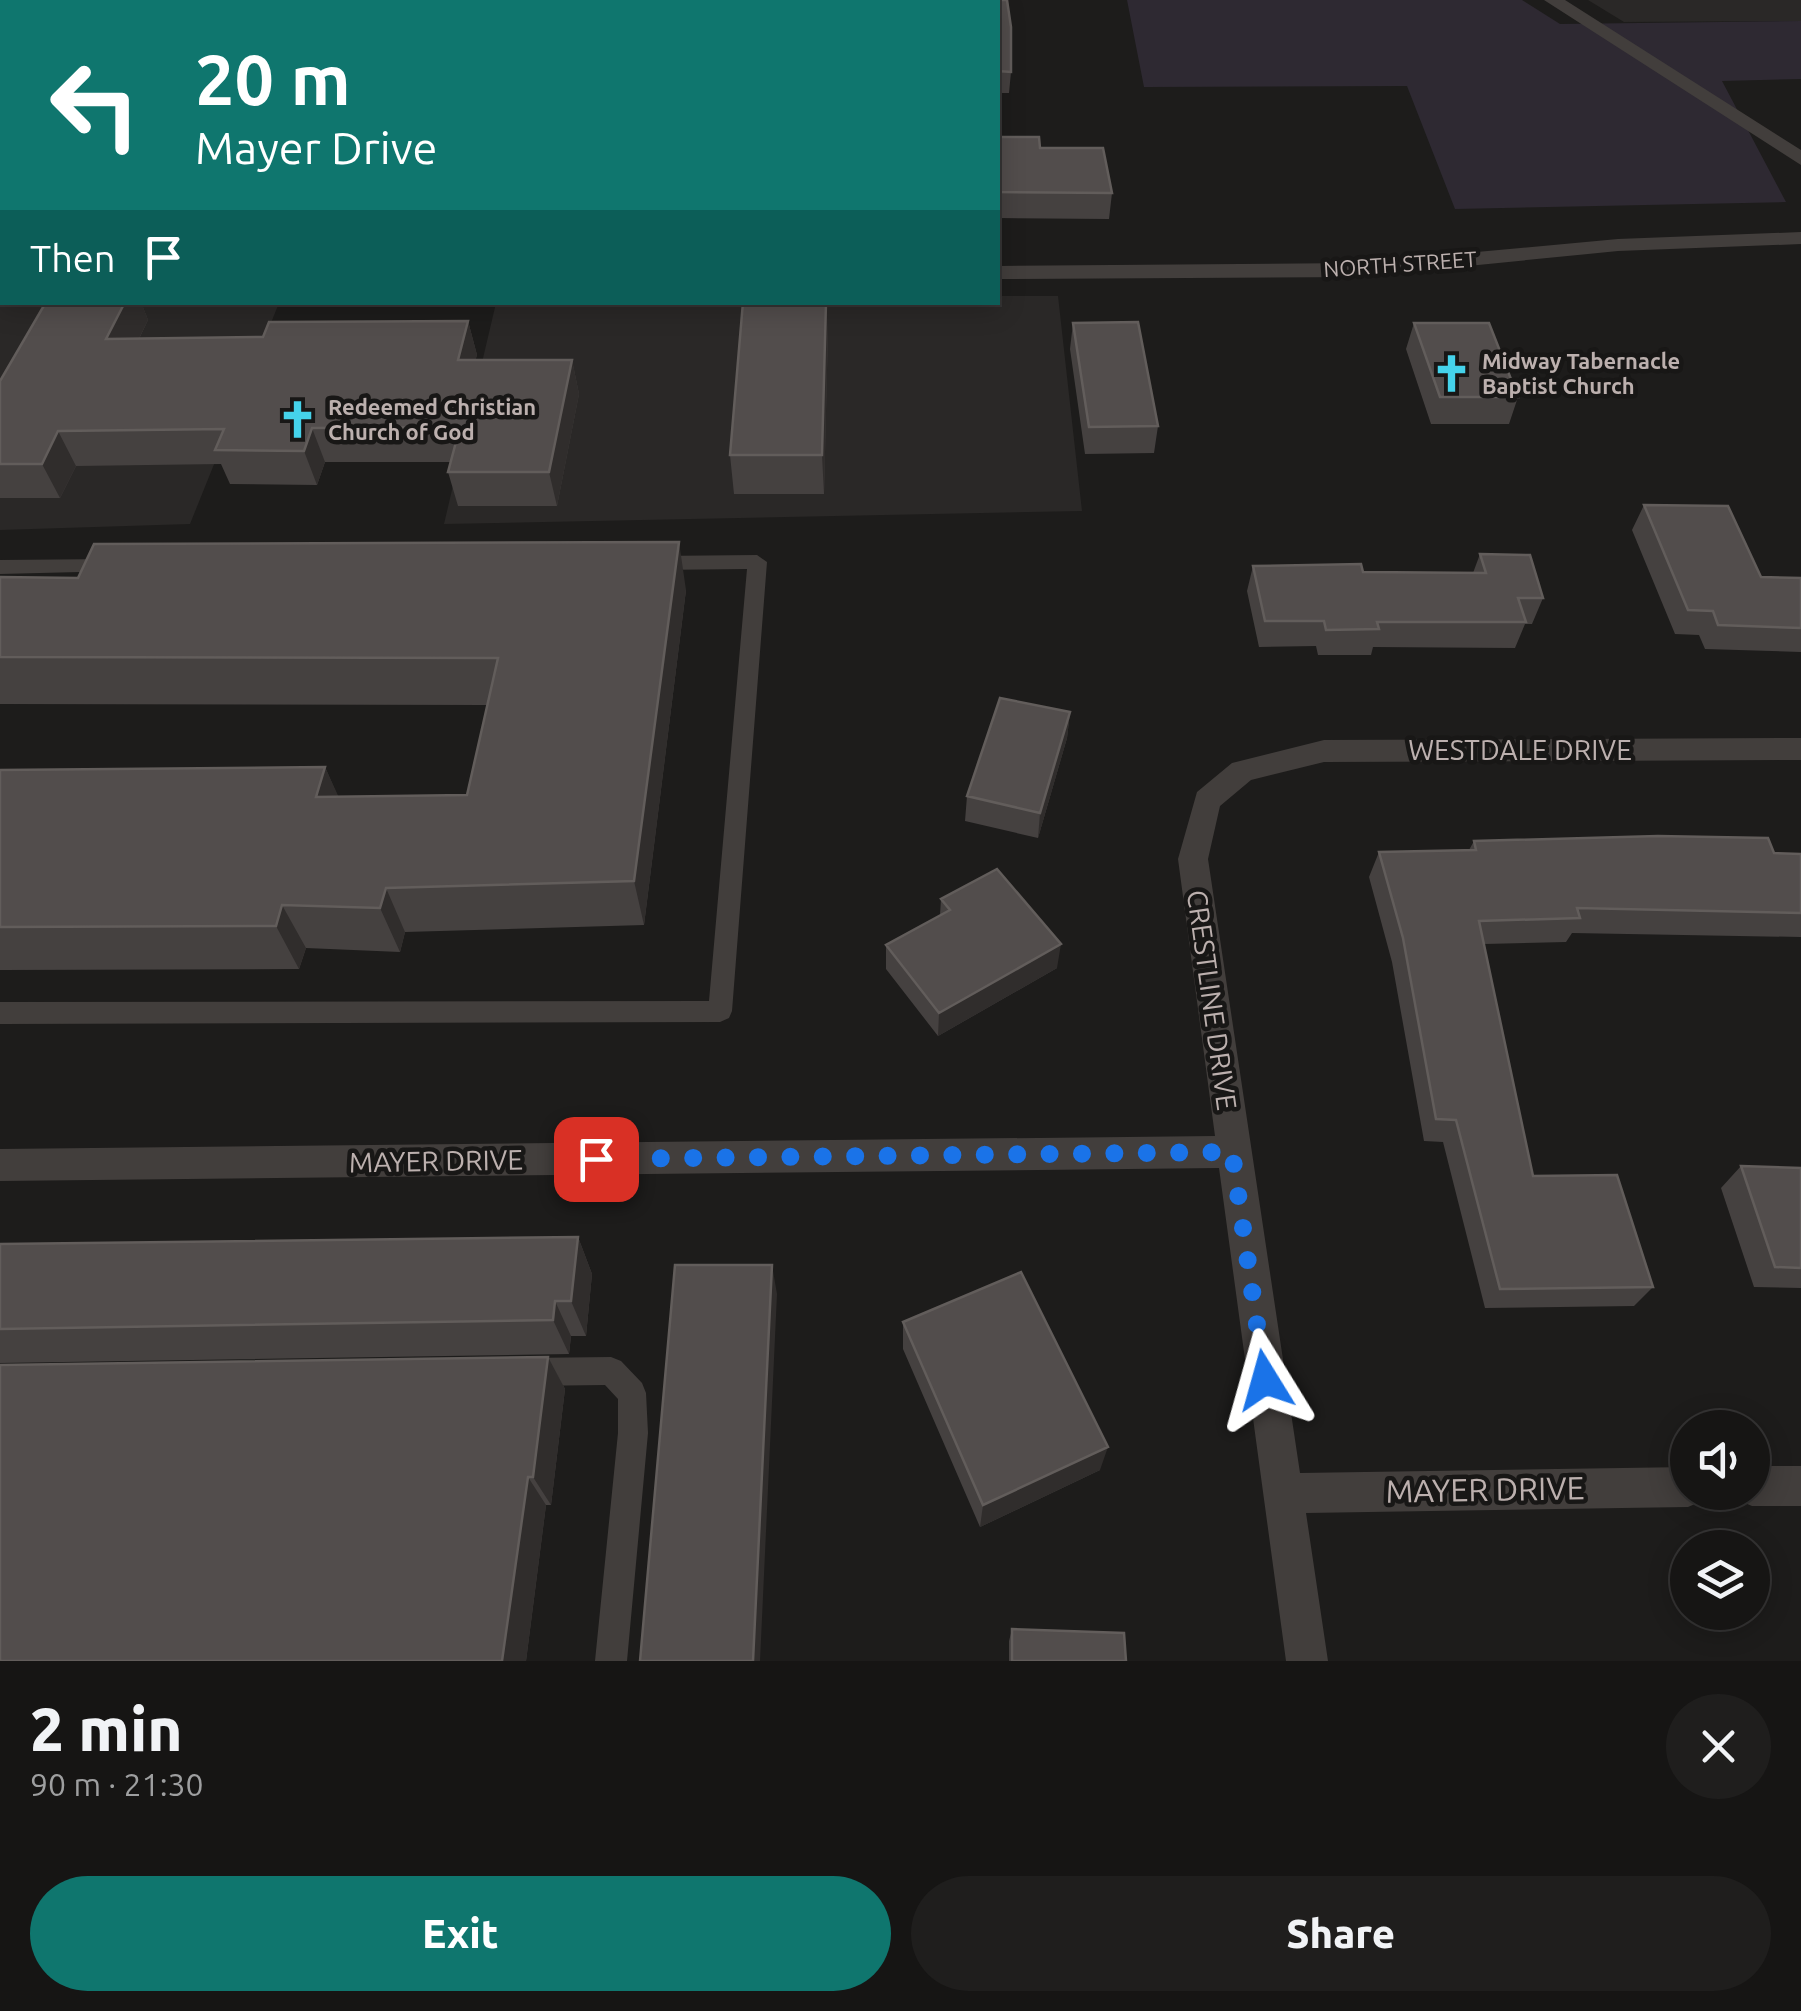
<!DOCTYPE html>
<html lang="en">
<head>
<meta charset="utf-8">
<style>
	body { margin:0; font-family:Ubuntu,sans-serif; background:#1f1e1d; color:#f1f3f6; height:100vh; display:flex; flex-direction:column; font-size:38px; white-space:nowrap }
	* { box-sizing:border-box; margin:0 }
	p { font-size:32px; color:#9e9fa0 }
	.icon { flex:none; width:55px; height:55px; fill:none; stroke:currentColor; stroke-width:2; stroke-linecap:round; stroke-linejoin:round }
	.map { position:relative; height:1661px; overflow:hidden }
	.details { display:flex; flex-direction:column; background:#161514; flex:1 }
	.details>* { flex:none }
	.hud { position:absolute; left:0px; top:0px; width:1000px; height:305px; box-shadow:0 5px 25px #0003,0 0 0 2px #353434; background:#0f766e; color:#fff; overflow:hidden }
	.fabs { position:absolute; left:1670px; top:1410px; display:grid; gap:20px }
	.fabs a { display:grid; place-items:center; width:100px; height:100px; border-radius:50%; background:#161514; box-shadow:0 5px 25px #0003,0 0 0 2px #353434; font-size:50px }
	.pin { position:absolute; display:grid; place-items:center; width:85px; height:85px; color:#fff; margin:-42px; border-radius:20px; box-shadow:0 5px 15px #0006 }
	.me { position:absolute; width:110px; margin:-55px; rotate:352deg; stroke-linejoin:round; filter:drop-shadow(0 0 8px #0008) }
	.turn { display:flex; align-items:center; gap:35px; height:210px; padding:0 30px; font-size:45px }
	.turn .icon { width:130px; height:130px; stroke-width:2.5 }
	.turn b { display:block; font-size:70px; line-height:85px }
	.then { display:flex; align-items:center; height:95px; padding:0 30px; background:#0003; gap:20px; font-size:38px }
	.round { display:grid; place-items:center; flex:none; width:105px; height:105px; border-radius:52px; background:#1f1e1d }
	.headline { display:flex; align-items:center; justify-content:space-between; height:170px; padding:0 30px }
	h1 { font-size:60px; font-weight:800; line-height:75px }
	.cta { display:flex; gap:20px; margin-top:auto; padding:20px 30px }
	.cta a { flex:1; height:115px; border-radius:60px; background:#0f766e; color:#fff; font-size:40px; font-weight:800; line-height:115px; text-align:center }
	.cta a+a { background:#1f1e1d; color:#f1f3f6 }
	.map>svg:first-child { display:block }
	.built { fill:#2a2827 }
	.green { fill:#2e2932 }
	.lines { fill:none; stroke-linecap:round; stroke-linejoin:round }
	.lane { fill:#423e3c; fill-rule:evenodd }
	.street { fill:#423e3c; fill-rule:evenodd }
	.secondary { stroke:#524c4a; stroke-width:30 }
	.highway { fill:#736a68; fill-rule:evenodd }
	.wall { fill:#454140 }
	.shaded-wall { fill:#302d2c }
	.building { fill:#524d4c; stroke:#625d5b; stroke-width:2.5 }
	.route { stroke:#1a73e8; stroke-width:18; stroke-dasharray:0 32.4 }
	.labels { text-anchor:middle; stroke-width:9; stroke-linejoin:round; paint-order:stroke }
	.far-street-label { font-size:22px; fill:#bcb0ae; stroke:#181716 }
	.far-poi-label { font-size:22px; font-weight:bold; fill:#bcb0ae; stroke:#181716; text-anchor:start }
	.street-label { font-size:28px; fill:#bcb0ae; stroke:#181716 }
	.near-street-label { font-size:32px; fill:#bcb0ae; stroke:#181716 }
</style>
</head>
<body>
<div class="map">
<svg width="1801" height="1661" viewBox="0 0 1801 1661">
	<rect width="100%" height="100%" fill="#1d1c1b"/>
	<path class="built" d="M1588 0H1801V21L1624 22Z
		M998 296H1058L1082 511 444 524 496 303 998 302Z
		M0 303H279L190 524 0 530Z"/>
	<path class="green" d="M1127 0H1522L1560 24 1801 21V79L1722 81 1786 202 1455 209 1407 86 1144 87Z"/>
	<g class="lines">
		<path class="lane" d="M757 555 767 562 732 1011 729 1018 720 1022 0 1024V1002L709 1001 747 569 655 570 645 563 655 556Z
			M113 559 123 566 120 571 0 574V560Z
			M611 1357 621 1361 642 1383 646 1393 648 1433 627 1661H595L618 1433V1399L605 1385 525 1386 515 1382 511 1372 515 1362 525 1358Z"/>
		<path class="street" d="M1544 0H1565L1801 150V165Z
			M1801 232V244L1618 251 1357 277 998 279V266L1357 263 1618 239Z
			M0 273 2 274V287H0Z
			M1801 738V760L1324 762 1251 780 1220 806 1208 859 1300 1473 1688 1467V1492H1706L1702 1501 1688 1507 1306 1513 1328 1661H1286L1219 1168 0 1181V1149L1215 1136 1178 859 1197 792 1232 763 1324 740Z
			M1752 1466H1801V1506H1752L1738 1500 1735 1492H1752Z"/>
		<path class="secondary" d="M106 2 107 0
			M0 165 2 162"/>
		<path class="highway" d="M2 41V57L0 58V42Z"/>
	</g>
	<path class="wall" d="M998 2 1011 72 1009 93H998Z
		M998 137 1040 148 1112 193 1109 219 998 218Z
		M46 302H141L148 320 139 339 263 337 468 321 477 355 475 360H572L579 394 557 506H458L448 472 451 462H325L317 485 230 484 221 464 76 466 60 498H0V381Z
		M1073 323 1158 426 1154 453 1085 454 1070 349Z
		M1414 323 1518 397 1509 424H1431L1406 349Z
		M828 330 824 494H734L730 455Z
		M1644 505 1761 577 1801 578V652L1705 649 1699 635 1675 634 1632 530Z
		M1480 554 1543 598 1532 624H1525L1515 648 1373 647 1371 655H1318L1316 646 1259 647 1247 591 1253 566 1363 572 1473 573Z
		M0 577 686 590 644 925 405 932 400 952 306 948 299 969 0 970V770L325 767 338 797 467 795 488 705 0 704Z
		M1070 712 1067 738 1038 838 965 821 967 796Z
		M1474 841 1801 854V937L1572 933 1566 942 1484 944 1533 1176 1653 1287 1634 1306 1485 1308 1443 1142 1424 1141 1392 962 1369 877 1379 852 1469 850Z
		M941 899 1057 968 938 1036 886 969V945L940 915Z
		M1741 1166 1801 1168V1288L1754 1287 1721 1188Z
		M578 1237 592 1274 586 1336H571L569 1354 0 1363V1244Z
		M903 1322 1100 1470 980 1527 903 1349Z
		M548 1357 565 1389 551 1505H546L526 1661H0Z
		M1012 1629 1126 1661H1009V1641Z"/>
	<path class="shaded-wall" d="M252 0H285L284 2H251Z
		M587 0H602L601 2H586Z
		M125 302H141L148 320 122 373 106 339Z
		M826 302 828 330 824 494 822 455Z
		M468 321 477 355 467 395 458 360Z
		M572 360 579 394 557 506 549 472Z
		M312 428 325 462 317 485 304 451Z
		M58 431 76 466 60 498 42 464Z
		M679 542 686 590 644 925 634 881Z
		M1070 712 1067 738 1038 838 1040 813Z
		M325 767 346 813 316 797Z
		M386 888 405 932 400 952 380 908Z
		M282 905 306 948 299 969 276 926Z
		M1061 944 1057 968 938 1036 939 1013Z
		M578 1237 592 1274 586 1336 571 1301Z
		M772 1265 777 1294 760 1661H753Z
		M555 1301 571 1336 569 1354 553 1320Z
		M548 1357 565 1389 551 1505 533 1477Z
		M1108 1447 1100 1470 980 1527 983 1505Z
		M528 1477 546 1505 526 1661H502Z"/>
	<path class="building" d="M153 0H252L251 2H152Z
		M431 0H587L586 2H430Z
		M695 0H758V2H695Z
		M865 0H1007L1011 27V72L998 71V2H865Z
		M998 137H1039L1040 148H1103L1112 193 998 192Z
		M46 302H125L106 339 263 337 269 322 468 321 458 360H572L549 472H448L460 427 312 428 304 451 215 450 224 429 58 431 42 464H0V381Z
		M743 302H826L822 455H730Z
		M1138 322 1158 426 1089 427 1073 323Z
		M1414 323H1489L1518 397H1440Z
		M1644 505 1728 506 1761 577 1801 578V628L1718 625 1713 611 1688 610Z
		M679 542 634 881 386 888 380 908 282 905 276 926 0 927V770L325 767 316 797 467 795 498 658 0 657V577L78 578 94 544Z
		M1480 554 1530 555 1543 598H1518L1526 622H1377L1379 629 1326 630 1324 621H1265L1253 566 1361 564 1363 572 1486 573Z
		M1000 698 1070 712 1040 813 967 796Z
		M1658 836 1768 838 1774 853 1801 854V913L1577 908 1580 918 1479 921 1533 1176 1617 1175 1653 1287 1500 1289 1456 1120 1436 1119 1403 938 1379 852 1476 850 1474 841Z
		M997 869 1061 944 939 1013 886 945 950 910 941 899Z
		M1741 1166 1801 1168V1268L1775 1267Z
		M578 1237 571 1301H555L553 1320 0 1329V1244Z
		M675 1265H772L753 1661H640Z
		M1021 1272 1108 1447 983 1505 903 1322Z
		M548 1357 533 1477H528L502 1661H0V1365Z
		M1012 1629 1124 1633 1126 1661H1012Z"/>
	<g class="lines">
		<path class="route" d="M596 1159 1232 1152 1265 1380"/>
	</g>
	<defs>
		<symbol id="church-bare" viewBox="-9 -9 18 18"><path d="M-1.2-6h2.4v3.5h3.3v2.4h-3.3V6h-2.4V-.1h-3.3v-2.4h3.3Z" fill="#45d3eb" stroke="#181716" stroke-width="2.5" paint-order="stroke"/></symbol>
	</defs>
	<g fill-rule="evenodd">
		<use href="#church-bare" x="1424" y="346" width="55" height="55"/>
		<use href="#church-bare" x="270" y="392" width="55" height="55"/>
	</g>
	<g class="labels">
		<g class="far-street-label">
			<text transform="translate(1400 264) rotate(-4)" y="8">NORTH STREET</text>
		</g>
		<g class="far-poi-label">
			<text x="1482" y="369">Midway Tabernacle<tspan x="1482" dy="25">Baptist Church</tspan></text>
			<text x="328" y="415">Redeemed Christian<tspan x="328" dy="25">Church of God</tspan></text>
		</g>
		<g class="street-label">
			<text x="1520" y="760">WESTDALE DRIVE</text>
			<text transform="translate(1212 1000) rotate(82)" y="10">CRESTLINE DRIVE</text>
			<text transform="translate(436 1161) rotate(-1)" y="10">MAYER DRIVE</text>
		</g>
		<g class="near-street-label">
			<text transform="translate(1485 1490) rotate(-1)" y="11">MAYER DRIVE</text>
		</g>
	</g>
</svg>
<div class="fabs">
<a><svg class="icon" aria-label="sound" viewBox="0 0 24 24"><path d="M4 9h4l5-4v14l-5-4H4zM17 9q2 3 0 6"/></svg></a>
<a><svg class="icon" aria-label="layers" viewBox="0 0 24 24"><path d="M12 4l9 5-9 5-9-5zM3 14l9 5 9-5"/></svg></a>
</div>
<div class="pin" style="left:596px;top:1159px;background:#d93025"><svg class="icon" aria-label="arrive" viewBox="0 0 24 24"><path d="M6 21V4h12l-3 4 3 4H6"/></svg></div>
<svg class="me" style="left:1265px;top:1380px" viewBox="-20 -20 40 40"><path d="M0-17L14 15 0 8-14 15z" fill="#1a73e8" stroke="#fff" stroke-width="4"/></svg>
<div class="hud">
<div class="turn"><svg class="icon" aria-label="left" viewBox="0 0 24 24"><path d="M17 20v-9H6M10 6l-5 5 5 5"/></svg><div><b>20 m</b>Mayer Drive</div></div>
<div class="then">Then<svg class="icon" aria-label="arrive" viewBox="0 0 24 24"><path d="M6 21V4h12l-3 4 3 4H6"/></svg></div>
</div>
</div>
<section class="details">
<div class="headline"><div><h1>2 min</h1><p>90 m · 21:30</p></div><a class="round"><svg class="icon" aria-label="close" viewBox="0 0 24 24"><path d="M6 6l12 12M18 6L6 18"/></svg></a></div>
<div class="cta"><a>Exit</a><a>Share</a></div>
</section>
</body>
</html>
